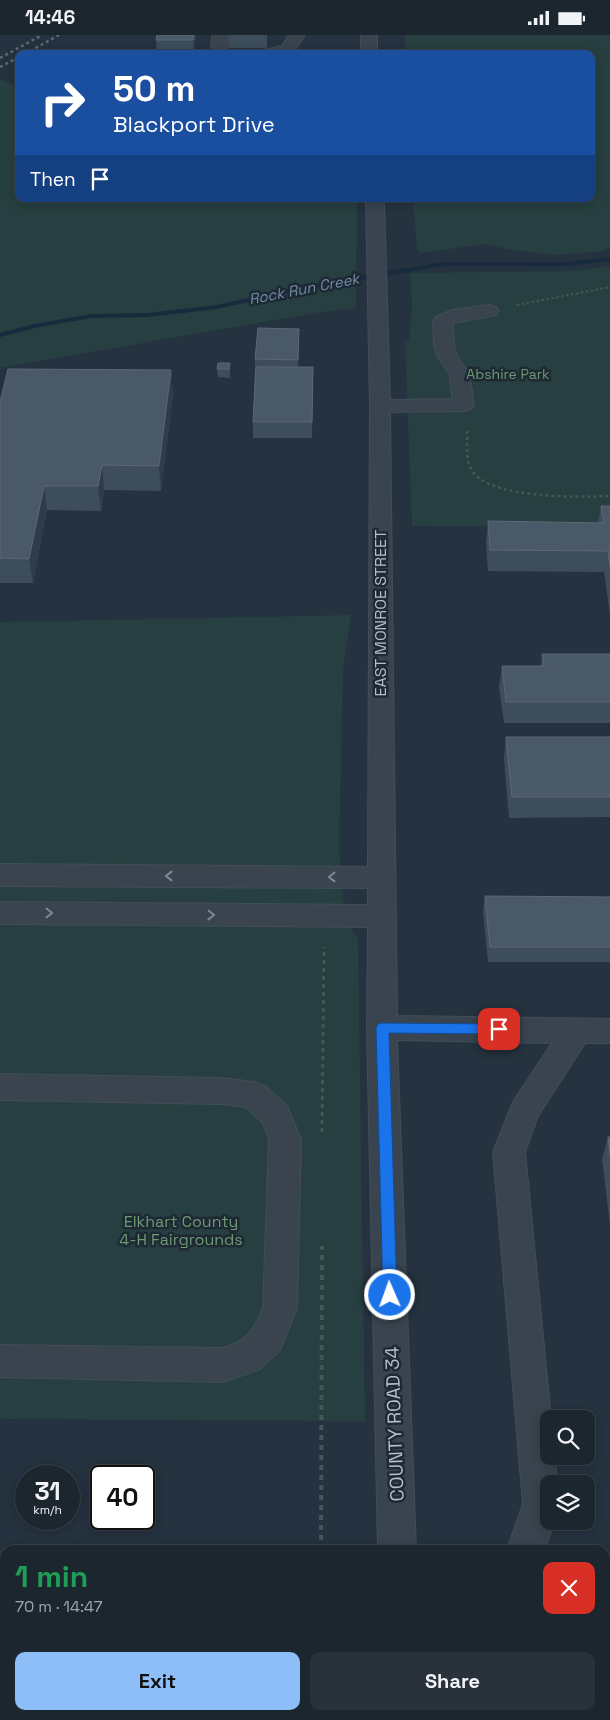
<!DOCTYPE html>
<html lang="en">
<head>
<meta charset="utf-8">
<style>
	body { margin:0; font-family:"Space Grotesk",sans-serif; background:#29323b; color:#f1f3f6; height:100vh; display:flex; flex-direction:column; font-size:19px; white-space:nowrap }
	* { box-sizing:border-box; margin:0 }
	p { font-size:16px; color:#a0a5aa }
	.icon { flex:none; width:28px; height:28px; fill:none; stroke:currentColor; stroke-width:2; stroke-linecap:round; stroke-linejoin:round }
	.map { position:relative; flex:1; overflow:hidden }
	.details { position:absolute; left:0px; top:1510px; width:610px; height:175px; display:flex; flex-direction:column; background:#1c262f; border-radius:15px 15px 0 0; box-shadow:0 2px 12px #0003,0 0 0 1px #3a434b }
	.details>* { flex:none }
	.banner { position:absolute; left:15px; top:15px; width:580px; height:152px; border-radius:10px; box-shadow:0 2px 12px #0003,0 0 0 1px #3a434b; background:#1a4fa0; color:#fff; overflow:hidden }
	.fabs { position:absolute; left:540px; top:1375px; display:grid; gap:10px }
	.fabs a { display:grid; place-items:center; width:55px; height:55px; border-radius:10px; background:#1c262f; box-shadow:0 2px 12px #0003,0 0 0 1px #3a434b; font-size:25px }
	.speed { position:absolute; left:15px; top:1430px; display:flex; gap:10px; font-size:25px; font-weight:700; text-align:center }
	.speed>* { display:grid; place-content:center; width:65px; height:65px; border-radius:50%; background:#1c262f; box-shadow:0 2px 12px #0003,0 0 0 1px #3a434b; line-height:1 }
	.speed small { font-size:12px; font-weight:400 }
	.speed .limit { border:2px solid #111; border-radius:8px; background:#fff; color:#111 }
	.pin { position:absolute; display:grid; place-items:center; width:42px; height:42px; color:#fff; margin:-21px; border-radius:10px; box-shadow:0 2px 8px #0006 }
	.me { position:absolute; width:55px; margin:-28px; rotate:358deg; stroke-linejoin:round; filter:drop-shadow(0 0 4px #0008) }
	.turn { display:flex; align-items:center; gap:18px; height:105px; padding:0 15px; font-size:22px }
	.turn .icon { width:65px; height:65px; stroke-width:2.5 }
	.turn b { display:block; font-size:35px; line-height:42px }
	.then { display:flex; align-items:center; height:48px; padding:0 15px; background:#0003; gap:10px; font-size:19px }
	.round { display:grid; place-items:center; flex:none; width:52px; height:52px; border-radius:10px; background:#29323b }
	.summary { display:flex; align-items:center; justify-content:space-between; height:85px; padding:0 15px }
	h1 { font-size:30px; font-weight:700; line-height:38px; color:#1e9e55 }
	.primary-button { display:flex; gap:10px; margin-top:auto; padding:10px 15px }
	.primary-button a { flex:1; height:58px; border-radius:10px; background:#8dbef7; color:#111; font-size:20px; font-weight:700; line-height:58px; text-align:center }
	.primary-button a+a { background:#29323b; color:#f1f3f6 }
	.status { display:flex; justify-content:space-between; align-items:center; height:35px; padding:0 25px; background:#1c262f; direction:ltr }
	.status svg { height:14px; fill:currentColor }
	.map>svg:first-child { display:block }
	.green { fill:#273f40 }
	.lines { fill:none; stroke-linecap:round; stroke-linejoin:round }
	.stream { fill:#182a3d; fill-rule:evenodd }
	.minor-casing { stroke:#424d58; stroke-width:2 }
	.path-far3 { stroke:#405858; stroke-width:2; stroke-dasharray:2.5 2.5; stroke-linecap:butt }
	.path-far2 { stroke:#405858; stroke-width:2.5; stroke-dasharray:3 3; stroke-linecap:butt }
	.path-far1 { stroke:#405858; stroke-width:3; stroke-dasharray:4 4; stroke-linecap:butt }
	.path { stroke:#405858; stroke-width:4; stroke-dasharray:5 5; stroke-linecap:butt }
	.minor { fill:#39444f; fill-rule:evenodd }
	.rail { stroke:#5b6876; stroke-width:2.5; stroke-dasharray:3 3; stroke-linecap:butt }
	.wall { fill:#3d4d5b }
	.shaded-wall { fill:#2e3d4b }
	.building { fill:#4a5967; stroke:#5b6977 }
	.oneway { stroke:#7d8893 }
	.route { fill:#1a73e8; stroke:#114b97 }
	.labels { text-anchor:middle; stroke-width:5; stroke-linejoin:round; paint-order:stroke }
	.far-park-label { font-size:14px; fill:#6d9a73; stroke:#1e2934 }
	.far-water-label { font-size:15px; font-style:italic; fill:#6f8ca8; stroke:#1e2934 }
	.street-label { font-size:16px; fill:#b5bfca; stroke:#1e2934 }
	.park-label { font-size:16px; fill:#6d9a73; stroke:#1e2934 }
	.near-street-label { font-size:19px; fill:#b5bfca; stroke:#1e2934 }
</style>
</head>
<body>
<div class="status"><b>14:46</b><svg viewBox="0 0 49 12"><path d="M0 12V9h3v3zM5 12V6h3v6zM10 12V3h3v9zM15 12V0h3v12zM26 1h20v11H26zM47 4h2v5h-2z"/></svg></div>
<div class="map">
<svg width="610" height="1685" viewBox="0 0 610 1685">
	<rect width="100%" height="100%" fill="#25323f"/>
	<path class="green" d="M405 0H610V213L598 217 556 220 511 215 485 209 421 218 417 214 413 164H591V19H405Z
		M0 44 19 51V164H357L356 273 321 277 0 333Z
		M610 231V492L412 491 405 307 409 306 412 272 410 238 575 236Z
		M351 580 343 635 339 814 345 885 358 903 365 1386 0 1384V587Z"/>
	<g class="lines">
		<path class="stream" d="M610 222V226L568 231H443L301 255 217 274 148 282 91 283 35 293 0 302V298L34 289 91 279 148 278 217 270 301 251 443 227H568Z"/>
		<defs>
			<path id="minor" d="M212 0H228L227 19H211Z
				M289 0H305L293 18 257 19 259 16 282 11Z
				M361 0H377V19H361Z
				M366 164H384L390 365 453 364 449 338 437 321 434 311 433 286 436 282 452 275 489 270 496 272 499 276 496 280 453 288 454 311 457 321 469 338 474 370 471 374 464 376 390 377 397 981 610 984V1008H585L538 1081 525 1117 551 1384H549V1421H555L557 1449H549V1486H554L545 1515H507L523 1469 493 1117 513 1067 552 1008 397 1005 416 1515H378L367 993 368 892 0 889V867L368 870V853L0 851V829L368 832 370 371Z
				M0 1039 221 1043 254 1047 265 1051 287 1071 301 1105 297 1273 280 1315 260 1334 223 1347 0 1342V1310L223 1313C247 1306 254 1296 263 1273L269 1105 263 1088 246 1072 221 1069 0 1065Z
				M382 1680H422V1685H382Z"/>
		</defs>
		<use href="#minor" class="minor-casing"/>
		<path class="path-far3" d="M517 270 610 252"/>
		<path class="path-far2" d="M467 396C468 407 465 424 471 434 488 465 579 462 610 461"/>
		<path class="path-far1" d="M322 1097 324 912"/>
		<path class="path" d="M321 1515 322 1211
			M321 1680V1685"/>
		<use href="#minor" class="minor"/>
		<path class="rail" d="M25 19 59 0
			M0 23 42 0
			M0 32 19 22"/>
	</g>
	<path class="wall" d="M157 0H196L194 19H157L156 5Z
		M228 0H267V13H229Z
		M299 294 298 332H313L312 403H253V387L255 335V324Z
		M230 328V343L218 342 217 334Z
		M171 335 173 360 161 456 104 455 101 476 47 475 33 548H0V367Z
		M601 471H610V580L604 537 488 536 486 508 488 486 598 488Z
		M542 619H610V688H504L499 652 502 631H541Z
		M506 702H610V782L509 783 504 723Z
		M485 861 610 862V927H488L483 876Z
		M608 1102H610V1190L602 1124Z
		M68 1680H166V1685H70Z"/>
	<path class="shaded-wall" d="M194 0H196L194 19 193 5Z
		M299 294V309L298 340V325Z
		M171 335 173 360 161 456 159 431Z
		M102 430 104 455 101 476 98 451Z
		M44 451 47 475 33 548 29 524Z
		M163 1680H166V1685H162Z"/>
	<path class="building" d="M157 0H194L193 5H156Z
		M258 293 299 294 298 325 255 324Z
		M218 328H230L229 334H217Z
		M256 332H313L312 387H253Z
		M8 334 171 335 159 431 102 430 98 451H44L29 524 0 523V367Z
		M601 471H610V532L608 516 490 515 488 486 604 488Z
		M542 619H610V667H506L502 631H544Z
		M506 702H610V762H512Z
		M485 861 610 862V912H490Z
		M608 1102H610V1120Z
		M115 1680H163L162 1685H115Z"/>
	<defs><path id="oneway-chevron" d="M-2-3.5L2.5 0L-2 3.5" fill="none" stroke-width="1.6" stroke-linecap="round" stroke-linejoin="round" transform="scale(1.25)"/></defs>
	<g class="oneway">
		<use href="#oneway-chevron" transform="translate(169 841) rotate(-180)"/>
		<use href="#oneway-chevron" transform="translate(332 842) rotate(-180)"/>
		<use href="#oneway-chevron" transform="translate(49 878) rotate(1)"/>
		<use href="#oneway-chevron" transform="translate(211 880) rotate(1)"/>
	</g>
	<path class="route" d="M382 988 499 989 503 990 505 994 503 998 499 999 389 998 397 1260 395 1265 390 1267 385 1265 383 1260 376 993 378 989Z"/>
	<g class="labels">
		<g class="far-park-label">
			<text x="508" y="344">Abshire Park</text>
		</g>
		<g class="far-water-label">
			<text transform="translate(304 254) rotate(-11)" y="5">Rock Run Creek</text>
		</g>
		<g class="street-label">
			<text transform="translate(380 578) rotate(-90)" y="6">EAST MONROE STREET</text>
		</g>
		<g class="park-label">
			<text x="181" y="1192">Elkhart County<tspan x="181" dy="18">4-H Fairgrounds</tspan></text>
		</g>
		<g class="near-street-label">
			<text transform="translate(394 1389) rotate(-92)" y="7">COUNTY ROAD 34</text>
		</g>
	</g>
</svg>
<div class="fabs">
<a><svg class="icon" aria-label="search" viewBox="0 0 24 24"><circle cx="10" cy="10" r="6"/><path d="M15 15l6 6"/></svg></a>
<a><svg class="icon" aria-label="layers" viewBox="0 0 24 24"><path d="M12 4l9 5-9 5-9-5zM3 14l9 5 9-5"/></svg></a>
</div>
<div class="speed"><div>31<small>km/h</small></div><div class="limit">40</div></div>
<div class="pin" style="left:499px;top:994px;background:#d93025"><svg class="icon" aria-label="arrive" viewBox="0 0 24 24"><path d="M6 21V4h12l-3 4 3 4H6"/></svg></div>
<svg class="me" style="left:390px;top:1260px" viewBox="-20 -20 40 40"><circle r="17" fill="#1a73e8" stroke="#fff" stroke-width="3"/><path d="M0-11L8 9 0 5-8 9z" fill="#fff"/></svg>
<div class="banner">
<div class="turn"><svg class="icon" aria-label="right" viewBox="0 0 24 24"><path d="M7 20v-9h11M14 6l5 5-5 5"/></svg><div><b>50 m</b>Blackport Drive</div></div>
<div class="then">Then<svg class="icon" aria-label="arrive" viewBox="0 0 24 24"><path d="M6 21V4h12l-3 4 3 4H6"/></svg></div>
</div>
<section class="details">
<div class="summary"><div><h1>1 min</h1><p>70 m · 14:47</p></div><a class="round" style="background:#d93025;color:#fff"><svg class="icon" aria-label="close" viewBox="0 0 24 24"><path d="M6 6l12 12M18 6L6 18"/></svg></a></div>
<div class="primary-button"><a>Exit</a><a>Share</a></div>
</section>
</div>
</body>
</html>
